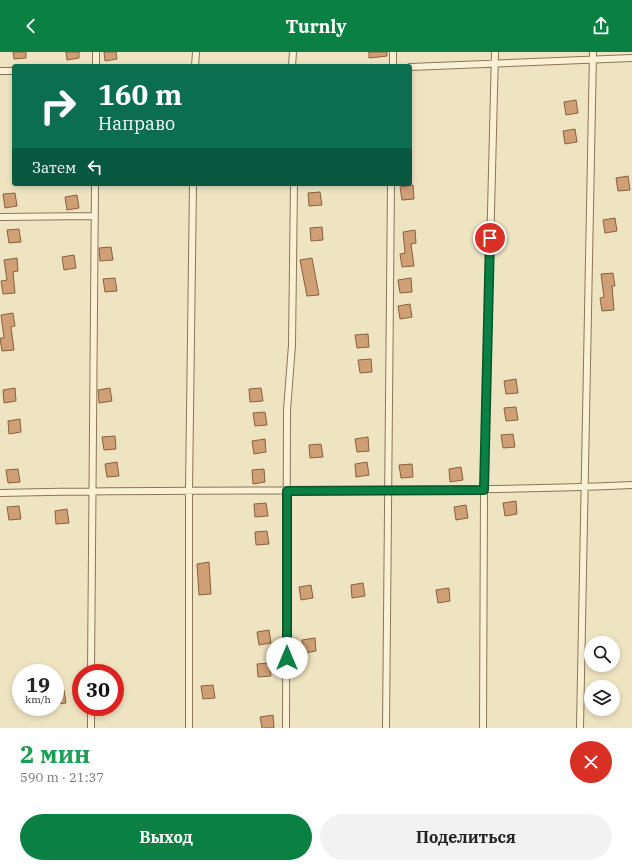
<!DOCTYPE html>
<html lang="ru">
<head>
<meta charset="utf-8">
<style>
	body { margin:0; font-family:"IBM Plex Serif",serif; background:#f2f2f2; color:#222; height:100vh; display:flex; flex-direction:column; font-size:15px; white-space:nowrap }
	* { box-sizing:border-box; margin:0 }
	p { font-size:13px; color:#767676 }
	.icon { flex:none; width:22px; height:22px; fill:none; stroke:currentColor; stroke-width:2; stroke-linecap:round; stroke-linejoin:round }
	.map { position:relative; height:676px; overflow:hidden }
	.drawer { display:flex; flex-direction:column; background:#fff; flex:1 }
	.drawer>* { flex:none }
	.banner { position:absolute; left:12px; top:12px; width:400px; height:122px; border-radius:4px; box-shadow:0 2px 6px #0003; background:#0b6e4f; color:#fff; overflow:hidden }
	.controls { position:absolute; left:584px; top:584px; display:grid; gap:8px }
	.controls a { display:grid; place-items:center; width:36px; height:36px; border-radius:50%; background:#fff; box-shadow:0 2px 6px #0003; font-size:20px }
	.speed { position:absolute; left:12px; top:612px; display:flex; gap:8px; font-size:20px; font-weight:700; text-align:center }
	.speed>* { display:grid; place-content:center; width:52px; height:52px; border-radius:50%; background:#fff; box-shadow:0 2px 6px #0003; line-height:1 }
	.speed small { font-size:10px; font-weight:400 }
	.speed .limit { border:6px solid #d22; background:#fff; color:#111 }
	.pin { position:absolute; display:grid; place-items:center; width:34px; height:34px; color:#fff; margin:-17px; border:2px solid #fff; border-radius:50%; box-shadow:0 1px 4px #0007 }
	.me { position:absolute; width:44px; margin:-22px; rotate:0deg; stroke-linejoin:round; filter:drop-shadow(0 0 3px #0008) }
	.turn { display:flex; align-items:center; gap:14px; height:84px; padding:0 20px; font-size:18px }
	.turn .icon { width:52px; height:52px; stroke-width:2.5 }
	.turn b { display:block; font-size:28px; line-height:34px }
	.then { display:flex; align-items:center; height:38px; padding:0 20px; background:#0003; gap:8px; font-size:15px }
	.round { display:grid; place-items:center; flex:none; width:42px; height:42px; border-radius:21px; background:#f2f2f2 }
	.head { display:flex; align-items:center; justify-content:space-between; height:68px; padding:0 20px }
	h1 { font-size:24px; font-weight:800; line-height:30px; color:#1e9e55 }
	.cta { display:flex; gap:8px; margin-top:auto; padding:8px 20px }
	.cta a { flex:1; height:46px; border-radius:24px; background:#0b8043; color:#fff; font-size:16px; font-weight:800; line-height:46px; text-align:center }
	.cta a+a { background:#f2f2f2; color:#222 }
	header { display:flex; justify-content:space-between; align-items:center; height:52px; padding:0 20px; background:#0b8043; color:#fff; font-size:18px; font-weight:800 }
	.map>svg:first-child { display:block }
	.building { fill:#cfa076; stroke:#8a603d }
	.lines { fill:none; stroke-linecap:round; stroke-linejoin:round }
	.minor-casing { stroke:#8a7558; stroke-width:8 }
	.minor { stroke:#faf1d5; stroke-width:6 }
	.route-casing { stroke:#07532c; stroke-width:10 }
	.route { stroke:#0b8043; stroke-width:7 }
</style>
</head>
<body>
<header><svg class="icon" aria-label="back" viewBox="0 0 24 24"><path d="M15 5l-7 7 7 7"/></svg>Turnly<svg class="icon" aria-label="share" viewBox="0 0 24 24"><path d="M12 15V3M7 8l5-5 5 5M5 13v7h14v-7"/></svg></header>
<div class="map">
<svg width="632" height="676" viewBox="0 0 632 676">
	<rect width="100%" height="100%" fill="#efe4c2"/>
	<path class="building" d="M13 0H26V6L14 7Z
		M66 0H79V6L67 8Z
		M104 0H116L117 7 105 9Z
		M369 0H387V4L369 6Z
		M576 48 578 61 566 63 564 50Z
		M575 77 577 90 565 92 563 79Z
		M628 124 630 138 618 139 616 126Z
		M413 133 414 147 402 148 400 135Z
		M320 140 322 153 309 154 308 141Z
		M15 141 17 154 5 156 3 142Z
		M77 143 79 156 67 158 65 145Z
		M615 166 617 179 605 181 603 168Z
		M322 175 323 188 311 189 310 176Z
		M19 177 21 190 9 191 7 178Z
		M415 178 416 191 411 192 414 214 402 215 400 202 405 201 403 180Z
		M111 195 113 208 100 209 99 196Z
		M74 203 76 216 64 218 62 205Z
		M17 206 18 219 13 220 15 241 3 242 1 229 7 228 4 208Z
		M312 206 319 243 307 244 300 208Z
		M613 221 615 234H612L614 258 602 259 600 246 604 245 601 222Z
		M115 226 117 239 105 240 103 227Z
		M411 226 412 240 400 241 398 228Z
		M410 252 412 265 400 267 398 254Z
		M13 261 15 274 11 275 14 298 2 299 0 286H4L1 263Z
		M368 282 369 295 357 296 355 283Z
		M371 307 372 320 360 321 358 308Z
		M516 327 518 341 506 342 504 329Z
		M15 336 16 349 4 351 3 338Z
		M110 336 112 349 99 351 98 338Z
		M261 336 263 349 250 350 249 337Z
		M516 355 518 368 506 369 504 356Z
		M265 360 267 373 255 374 253 361Z
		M20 367 21 380 9 382 8 369Z
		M513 382 515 395 503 396 501 383Z
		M115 384 116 397 104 398 102 385Z
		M368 385 369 399 357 400 355 387Z
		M265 387 266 400 254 402 252 389Z
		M321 392 323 405 310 406 309 393Z
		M117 410 119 424 107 425 105 412Z
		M367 410 369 423 356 425 355 412Z
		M412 412 413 425 401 426 399 413Z
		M461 415 463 428 450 430 449 417Z
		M18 417 20 430 8 431 6 418Z
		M264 417 265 430 253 432 252 418Z
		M516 449 517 462 505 464 503 451Z
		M266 451 268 464 255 465 254 452Z
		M466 453 468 466 456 468 454 455Z
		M19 454 21 467 9 468 7 455Z
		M67 457 69 471 56 472 55 459Z
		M267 479 269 492 256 493 255 480Z
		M209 510 211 542 199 543 197 512Z
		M363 531 365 544 352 546 351 533Z
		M311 533 313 546 301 548 299 535Z
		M449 536 450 549 438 551 436 538Z
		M269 578 271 591 259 593 257 580Z
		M315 586 316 599 304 601 302 588Z
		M269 611 271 624 258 625 257 612Z
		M213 633 215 646 203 647 201 634Z
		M64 638 66 651 55 652V639Z
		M273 663 274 676H262L260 665Z"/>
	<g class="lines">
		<defs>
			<path id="minor" d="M96 14V0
				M195 14 196 0
				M292 14 293 0
				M393 14V0
				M410 15 632 6
				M0 19H14
				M0 165 94 164
				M0 441C211 436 421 442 632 433
				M91 621 95 132
				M91 676V655
				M189 676V438L193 132
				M286 676 287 358 292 293 294 132
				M386 676 391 132
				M483 676 484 438 495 0
				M580 676 593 0"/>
		</defs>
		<use href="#minor" class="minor-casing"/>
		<use href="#minor" class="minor"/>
	</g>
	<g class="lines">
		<defs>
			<path id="route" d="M287 606V439L484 438 490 186"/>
		</defs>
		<use href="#route" class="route-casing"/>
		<use href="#route" class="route"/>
	</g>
</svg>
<div class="controls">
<a><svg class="icon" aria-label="search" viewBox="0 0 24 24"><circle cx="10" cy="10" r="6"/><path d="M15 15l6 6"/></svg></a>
<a><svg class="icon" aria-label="layers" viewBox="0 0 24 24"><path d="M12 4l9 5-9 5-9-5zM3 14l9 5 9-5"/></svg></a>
</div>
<div class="speed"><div>19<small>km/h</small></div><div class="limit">30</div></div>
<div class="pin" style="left:490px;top:186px;background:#d93025"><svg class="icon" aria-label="arrive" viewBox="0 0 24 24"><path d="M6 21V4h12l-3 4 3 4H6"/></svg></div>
<svg class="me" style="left:287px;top:606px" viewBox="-20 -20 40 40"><circle r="19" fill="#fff"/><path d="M0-13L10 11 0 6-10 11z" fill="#0b8043"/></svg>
<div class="banner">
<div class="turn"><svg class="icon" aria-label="right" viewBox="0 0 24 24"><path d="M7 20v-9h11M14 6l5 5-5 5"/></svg><div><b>160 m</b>Направо</div></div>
<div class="then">Затем<svg class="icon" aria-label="left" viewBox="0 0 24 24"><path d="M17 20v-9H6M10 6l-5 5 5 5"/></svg></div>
</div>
</div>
<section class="drawer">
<div class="head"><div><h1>2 мин</h1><p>590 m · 21:37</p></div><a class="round" style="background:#d93025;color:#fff"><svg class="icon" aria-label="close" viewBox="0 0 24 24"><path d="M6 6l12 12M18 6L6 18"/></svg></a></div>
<div class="cta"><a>Выход</a><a>Поделиться</a></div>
</section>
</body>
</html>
